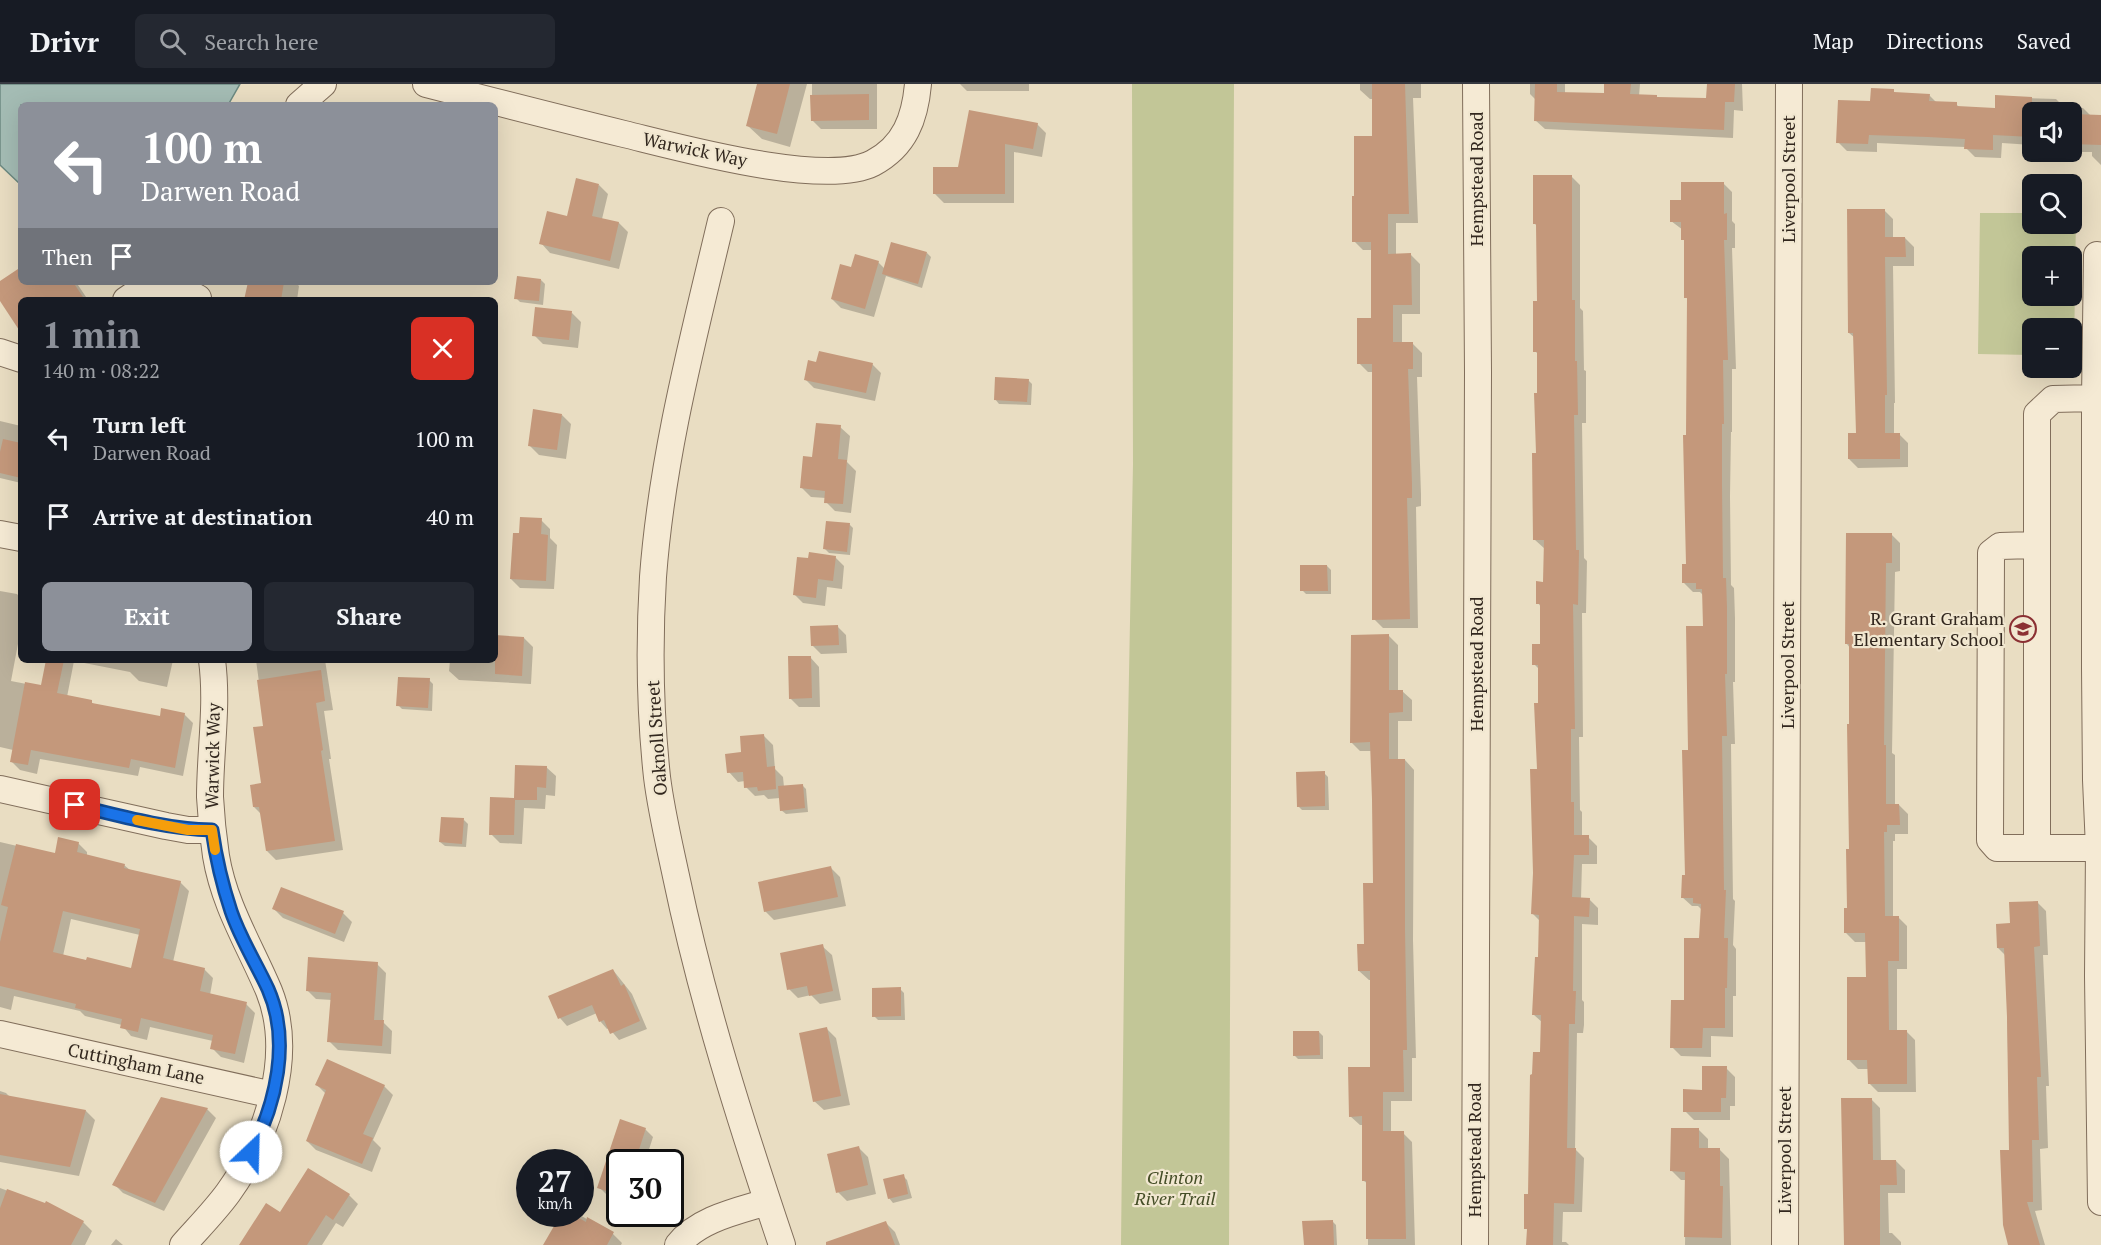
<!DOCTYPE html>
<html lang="en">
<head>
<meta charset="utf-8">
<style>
	body { margin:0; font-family:"PT Serif",serif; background:#242831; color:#f1f3f6; height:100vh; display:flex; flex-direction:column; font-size:22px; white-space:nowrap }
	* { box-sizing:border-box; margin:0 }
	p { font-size:20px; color:#9ea1a6 }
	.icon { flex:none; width:33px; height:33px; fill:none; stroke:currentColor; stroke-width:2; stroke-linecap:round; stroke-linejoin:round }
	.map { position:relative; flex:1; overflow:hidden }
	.drawer { position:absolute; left:18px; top:213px; width:480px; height:366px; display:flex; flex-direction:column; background:#171b24; border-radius:9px; box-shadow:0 6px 24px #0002 }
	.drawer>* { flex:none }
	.hud { position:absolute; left:18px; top:18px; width:480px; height:183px; border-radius:9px; box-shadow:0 6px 24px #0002; background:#8c9099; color:#fff; overflow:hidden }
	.fabs { position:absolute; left:2022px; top:18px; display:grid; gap:12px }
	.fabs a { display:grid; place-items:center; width:60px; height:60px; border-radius:9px; background:#171b24; box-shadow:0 6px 24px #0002; font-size:30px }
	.speed { position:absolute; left:516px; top:1065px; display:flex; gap:12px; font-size:30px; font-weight:700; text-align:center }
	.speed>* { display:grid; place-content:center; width:78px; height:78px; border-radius:50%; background:#171b24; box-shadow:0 6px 24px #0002; line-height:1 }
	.speed small { font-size:15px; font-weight:400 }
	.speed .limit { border:3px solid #111; border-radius:9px; background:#fff; color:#111 }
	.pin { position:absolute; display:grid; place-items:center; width:51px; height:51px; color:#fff; margin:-26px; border-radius:12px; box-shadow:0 3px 9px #0006 }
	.me { position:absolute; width:66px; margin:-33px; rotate:24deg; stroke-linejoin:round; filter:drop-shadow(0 0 4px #0008) }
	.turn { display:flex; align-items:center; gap:21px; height:126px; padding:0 24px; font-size:27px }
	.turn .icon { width:78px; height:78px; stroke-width:2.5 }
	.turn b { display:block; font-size:42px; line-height:51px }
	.then { display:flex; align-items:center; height:57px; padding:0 24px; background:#0003; gap:12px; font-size:22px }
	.round { display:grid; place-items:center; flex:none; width:63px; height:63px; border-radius:9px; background:#242831 }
	.headline { display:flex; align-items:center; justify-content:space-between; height:102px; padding:0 24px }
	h1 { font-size:36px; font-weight:800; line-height:45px; color:#8c9099 }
	.action { display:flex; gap:12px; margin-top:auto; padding:12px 24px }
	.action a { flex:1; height:69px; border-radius:9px; background:#8c9099; color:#fff; font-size:24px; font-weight:800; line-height:69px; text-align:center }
	.action a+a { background:#242831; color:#f1f3f6 }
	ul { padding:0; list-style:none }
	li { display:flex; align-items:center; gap:18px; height:78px; padding:0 24px }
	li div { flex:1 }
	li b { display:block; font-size:22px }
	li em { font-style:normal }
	header { display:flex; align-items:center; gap:36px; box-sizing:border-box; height:84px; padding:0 30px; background:#171b24; border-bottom:2px solid #363941 }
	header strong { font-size:28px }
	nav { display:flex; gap:33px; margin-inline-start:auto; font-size:21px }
	.search { width:420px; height:54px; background:#242831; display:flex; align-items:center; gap:15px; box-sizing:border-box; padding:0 21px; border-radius:9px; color:#9ea1a6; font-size:22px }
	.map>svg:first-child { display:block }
	.green { fill:#c2c697; fill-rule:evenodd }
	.water { fill:#a4bcb4; stroke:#6c8981; stroke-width:1.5 }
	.shadow { fill:#0003; fill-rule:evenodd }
	.building { fill:#c4987b; fill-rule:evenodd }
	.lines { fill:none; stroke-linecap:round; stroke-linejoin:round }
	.minor-casing { stroke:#816e5b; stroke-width:28 }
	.minor { stroke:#f5ead4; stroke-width:26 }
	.route-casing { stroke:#114b97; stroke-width:15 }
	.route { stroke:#1a73e8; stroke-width:10 }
	.slow { stroke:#f59e0b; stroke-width:10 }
	.labels { text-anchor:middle; stroke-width:4.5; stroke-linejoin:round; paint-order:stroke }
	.street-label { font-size:18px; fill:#32271e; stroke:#f1e7d0 }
	.poi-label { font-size:18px; fill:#32271e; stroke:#f1e7d0; text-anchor:end }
	.park-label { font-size:18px; font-style:italic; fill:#444d26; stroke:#f1e7d0 }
</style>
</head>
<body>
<header>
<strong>Drivr</strong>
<div class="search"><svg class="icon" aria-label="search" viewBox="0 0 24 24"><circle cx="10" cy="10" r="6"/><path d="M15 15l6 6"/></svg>Search here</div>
<nav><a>Map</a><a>Directions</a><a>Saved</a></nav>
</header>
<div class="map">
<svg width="2101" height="1161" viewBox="0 0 2101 1161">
	<rect width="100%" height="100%" fill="#e9ddc2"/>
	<path class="green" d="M1132 0H1234L1229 1161H1121L1125 800 1133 380Z
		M1980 129H2032V140H2072V130H2076L2074 271H2072V244H2032V271L1978 270ZM2032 172H2072V212H2032Z"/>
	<path class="water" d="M0 0H240L228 21H21V101L0 81Z"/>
	<path class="shadow" d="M759 0H807L790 63 762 55 748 42Z
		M812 0H877V45H821L812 36Z
		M960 0H1029V7H967Z
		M1360 0H1421V14H1413L1418 139H1396V171H1411L1420 180V230H1402V260H1413L1422 269V293H1417L1421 410V422L1416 423 1418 544H1383L1374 535V288H1368L1359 279 1373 235 1372 166H1363L1354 157 1374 53 1373 15H1370L1360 6Z
		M1530 0H1565V9L1605 11 1606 0H1640L1639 12 1659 15 1708 16 1709 0H1742L1743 27 1734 26 1733 54 1545 45 1535 36 1536 16 1530 10Z
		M1893 7 1896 10 1929 11 1937 19 1956 20 1960 24 1996 25 1997 13 2056 15 2065 24H2083L2091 32 2101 33V81L2092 72V68H2071L2072 28H2032V61L2002 59 2001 74 1975 73 1965 63 1938 62 1877 59V68L1847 67 1838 58 1872 19Z
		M1037 40 1046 49 1042 73 1014 68V119H944L935 110 959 84Z
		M1571 92 1580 101V224L1583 227 1584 286 1586 287V339H1582L1584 474 1587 477 1586 529H1582L1583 653H1579L1580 726 1582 728V753H1588L1597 762V780H1582L1581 815H1589L1598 824V841L1582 840V916L1584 918V941L1583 949H1577L1575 1065 1584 1074 1582 1128H1563L1562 1158H1566L1569 1161H1528V1147L1526 1144 1542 970 1543 939 1534 931 1540 875V837L1533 830 1540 621 1539 585 1534 580 1542 561 1541 523 1538 519 1544 499 1545 465 1535 456 1539 311 1538 270 1535 267 1538 219V143L1535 140Z
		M1723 99 1732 108V137L1735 140V164H1732L1736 285H1732V348H1731L1730 412 1731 501 1734 504 1735 534V598H1733L1735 660H1731L1733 815 1735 817 1733 861 1736 865V912H1733V953L1711 952V973L1681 972 1672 963 1701 855 1702 826 1698 822H1692L1682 813 1686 792 1690 667 1704 543 1703 511 1700 508H1693L1684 499 1687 481 1688 216 1686 213V158L1683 155V146L1671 137 1683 118Z
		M599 101 608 110 602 135 619 139 628 148 619 185 550 169 541 159Z
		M1884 126 1893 135V154H1905L1914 163V182H1893L1895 319H1894V350H1899L1908 359V383L1858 384 1849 375 1857 350 1855 254 1849 249Z
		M927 169 931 173 922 204 886 192 874 233 841 224 832 215 852 185 878 178 885 185Z
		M21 184V198H76L88 216H21V246L0 215V199Z
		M541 196 545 200 543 221 520 218 516 214Z
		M249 198H295L299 202 297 216H246Z
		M572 229 581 238 578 264 543 260 534 251Z
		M872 280 881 289 875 317 814 304 805 295Z
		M1028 296 1032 300 1031 321 999 320 995 315Z
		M562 331 571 340 566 375 539 371 530 362Z
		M0 337 21 342V399L0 394Z
		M840 343 850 352 847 378 856 387 851 429 835 427 826 418V414L811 413 802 404 814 374Z
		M541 436 550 445V454L557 461 554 505 520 504 511 495 520 451Z
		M849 440 853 444 850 471 829 469 825 465Z
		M1891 450 1900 459V487L1895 488 1892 669 1895 671V721H1899L1908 730V750H1895V757H1893V833H1898L1907 842V885H1897V947H1906L1915 956 1916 1008H1878L1869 999V985H1858L1849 976 1867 894V858H1855L1846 849 1851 767 1850 564 1847 560Z
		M835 473 844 482 842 505 827 503 825 522 803 519 794 510Z
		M1327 482 1331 486V510H1306L1302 506Z
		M0 507 17 510 21 515V544L11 597 42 603 47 576H173L167 603 139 597 130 588 74 577 67 613 91 618 95 621 161 634 184 630 193 639 183 692 140 683 138 692 40 675 37 690 20 686 11 677 13 666 0 663Z
		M837 542 846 551 847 569 821 570 812 561Z
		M1389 552 1398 561V607H1402L1412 616V637H1398V677L1405 676 1414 686 1413 856 1416 974H1412V1017H1391V1049H1403L1412 1058 1415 1161H1368V1100L1364 1097 1363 1041H1360L1350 1032 1372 985 1371 896H1369L1359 887 1365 861 1374 800 1372 667H1360L1351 658Z
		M495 553 524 554 533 563 531 600 459 596 449 587 450 576H495Z
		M810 573 819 583 820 623H799L790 614Z
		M256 576H325L333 626 324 627 331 675H329L343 766 276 776 267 767 262 731 254 723 263 701 265 643Z
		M429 596 433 600 432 627 402 625 398 621Z
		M764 652 773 661 775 685 783 693 784 703 802 701 806 705 808 728 786 730 781 726 780 714 768 715 764 711 755 712 746 703 745 697 738 698 729 688 742 670Z
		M546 683 556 692 555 712 546 711 545 725 524 724 522 760 500 759 491 750 515 715Z
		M1324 689 1328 693 1329 726H1302L1298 722Z
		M464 736 468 740 466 763 445 762 440 758Z
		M0 758 56 771 78 759 87 768V772L124 781 130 786 180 798 189 807 173 878 204 885 213 894 210 911 246 920 255 929 244 979 221 973 212 964 213 957 150 943 147 956 131 952 122 941 85 932 80 927 14 912 11 926 0 923ZM71 835 140 851 132 885 63 872Z
		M831 784 840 793 846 822 774 836 765 827Z
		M2037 818 2046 827 2048 871H2043L2049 1002H2046L2048 1064 2040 1065 2042 1126 2035 1127 2045 1161H2010V1067L2006 872 1998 864 2012 841Z
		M274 825 343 829 352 838 344 858 283 834Z
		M822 862 832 871 841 916 820 920 811 911 798 914 789 905Z
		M377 880 386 889 383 938 392 947 391 970 338 966 329 957 332 916 316 915 307 906Z
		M613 886 632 910 647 945 619 956 609 944 607 945 600 937 597 929 567 942 560 934 550 913Z
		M900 905 904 909 905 936H878L874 932Z
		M827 945 836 954 850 1021 824 1026 814 1017Z
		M1319 948 1323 952V975H1298L1294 971Z
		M1726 984 1735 993V1022H1730V1036H1694L1685 1027Z
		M317 1001 384 1002 393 1011 373 1056 381 1064 372 1088 316 1066 307 1057 326 1010Z
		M0 1007 6 1009 11 1014 86 1027 95 1036 79 1092 0 1078Z
		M1871 1015 1880 1024 1881 1077H1896L1905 1086V1109H1888L1889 1149H1892L1901 1158V1161H1845Z
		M207 1025 216 1034 164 1127 123 1109 114 1100Z
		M645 1045 653 1053 645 1078H620V1115L607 1111 599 1103Z
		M1699 1046 1708 1055V1066H1720L1729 1075 1731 1161H1685L1686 1096H1681L1672 1087Z
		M859 1064 868 1073 876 1110 847 1117 838 1108Z
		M903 1092 907 1096 912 1114 893 1119 889 1114Z
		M0 1104 46 1121 83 1138 92 1147 85 1161H0Z
		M349 1111 358 1120 343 1143 336 1139 322 1161H240L280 1130Z
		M563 1130H578L613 1150 622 1159 621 1161H545Z
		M1332 1137 1336 1141 1337 1161H1305Z
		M886 1139 895 1148 900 1161H849Z
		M116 1155 123 1161H111Z"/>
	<path class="building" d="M757 0H790L777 50 746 42Z
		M1372 0H1405L1409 130H1388V170L1411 169 1412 221H1393V258H1413V285H1408L1412 400V414H1407L1410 535 1372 536V280H1357V234H1371V158H1352V112H1354V52H1372Z
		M1535 0H1557V8L1604 9V0H1631L1630 10 1657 11V13L1706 14 1707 0H1735L1734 18H1725L1724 46 1534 37Z
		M1871 4 1894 5V8L1930 10 1929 17 1957 18V22L1995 24V11L2032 13V53L1993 51V66L1964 65 1965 55 1928 53 1869 51 1868 60 1836 59 1838 16 1870 17Z
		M869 10V36L811 37 810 11Z
		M969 26 1038 39 1033 65 1005 60V110H933V83H958Z
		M2072 30 2101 31V61L2072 60Z
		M1533 91H1572V216H1575V277H1577L1578 331H1574L1576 466H1579L1578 521 1573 520 1575 645H1571V718H1574V751H1589V771H1574L1572 813 1590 814 1589 833 1574 832 1573 907H1576L1575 932V940H1569L1567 1064H1576L1574 1120 1554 1119 1553 1161H1526L1527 1145H1524V1110H1528L1530 991 1532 990 1533 968H1540L1541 931H1532L1535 873H1538L1539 831 1531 830 1533 789 1530 685H1537L1534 619H1538V581H1532V560H1540V520H1536V497L1543 498 1544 456H1533L1532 369H1536L1534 309H1537V268H1533V217H1537L1536 140H1533Z
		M576 94 599 100 592 132 619 138 610 177 539 160 547 127 567 132Z
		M1681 98H1724V130L1727 129V156H1724L1728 276H1723L1724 340H1722V402L1723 494H1726L1727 524V590H1725L1727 652H1722L1724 806H1726L1724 854H1728L1727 904H1725V944H1703L1702 964H1670L1671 916H1684V854H1699L1701 820 1693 819V814H1681L1682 791H1685L1682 666H1688L1686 542H1703L1702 505H1696V499H1682V480H1686L1683 351H1686L1687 214H1684V156H1681V138H1670V116H1681Z
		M1847 125H1885V153H1905L1906 173H1885L1887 311H1885V349H1900V375H1848V349H1856L1853 249H1848Z
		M891 158 927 168 918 200 882 190Z
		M855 170 879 177 865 225 831 215 840 180 851 183Z
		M21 183V198H73L85 216H21V249L0 217V197Z
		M517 192 541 195 539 217 514 215Z
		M248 198H284L281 216H244Z
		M535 223 572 227 569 256 532 252Z
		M819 267 873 279 866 309 804 296 808 276 816 278Z
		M995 293 1029 295 1027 318 994 316Z
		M533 325 562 330 557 366 528 362Z
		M816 339 841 341 838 375 847 376 843 420 824 419 825 407 800 404 803 372 812 373Z
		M3 355 21 359V394L0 389V368Z
		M520 433 542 434 541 450 548 451 546 497 510 495 513 449H519Z
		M826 437 850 439 847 468 823 465Z
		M1846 449H1892V479H1886L1884 661H1886V720H1899L1900 741H1887V748H1884L1885 832H1899V877H1888L1889 946H1907V1000H1868L1867 976H1847V893H1866L1865 849H1844V824H1847L1846 765H1849L1847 640H1849V560H1845Z
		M809 468 836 472 833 497 818 495 816 514 793 511 797 473 808 474Z
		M1300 481H1327L1328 507H1300Z
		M838 541 839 561 811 562 810 542Z
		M1389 550V606H1403V628L1389 629V675H1405V846L1407 966H1403L1404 1008H1383V1047H1404L1406 1155H1366V1097H1362V1032L1349 1033 1348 983H1370V887H1358L1357 860H1364L1363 799H1373L1372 715 1370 658 1350 659 1351 551Z
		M495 551 524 553 522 592 495 590Z
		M788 572H811L812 614 789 615Z
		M46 576H64L57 609 92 616V619L160 632 161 624 185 629 175 684 131 675 129 684 31 666 28 681 10 678 25 598 41 601Z
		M321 586 325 617 316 619 323 666 321 667 335 757 266 767 259 723H253L250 701 261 699 253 643 263 642 257 596Z
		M398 593 430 594 428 624 396 622Z
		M764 650 767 683 775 682 776 705 758 707 757 703 744 704 743 688 727 689 725 670 741 668 740 652Z
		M515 681 547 682 546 704 537 703V716H515L514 751H489L490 713 514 714Z
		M1325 687V722L1297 723 1296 688Z
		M803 700 805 724 780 727 778 702Z
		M441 733 464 734 462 760 439 758Z
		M58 753 79 758 77 768 125 780 124 784 181 797 163 874 205 884 200 907 247 918 235 970 210 965 213 951 141 934 138 948 120 944 122 935 75 924 76 920 0 902V858L8 823 1 821 16 760 55 769ZM63 827 140 845 131 884 87 873 86 876 53 868Z
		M831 782 838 813 764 828 758 798Z
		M281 803 344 827 335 850 272 825Z
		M2038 817 2040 862 2034 863 2041 993H2037L2039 1056H2032L2033 1118H2027L2040 1161H2008L2003 1141 2000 1066H2009L2007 933 2004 864H1997L1996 840 2010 839 2009 818Z
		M823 860 833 907 809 912 807 902 787 906 780 869Z
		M308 873 378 878 374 936H384L382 962 327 958 331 909 306 907Z
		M613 885 621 902 624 900 640 937 610 950 604 936 599 938 592 921 558 935 548 912Z
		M901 903V932L872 933V904Z
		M827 943 841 1012 813 1018 799 949Z
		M1293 947H1319L1320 971 1293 972Z
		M327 975 385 1001 363 1050 373 1054 362 1080 306 1057 326 1006 315 1001Z
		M1702 982H1727L1726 1014H1721V1028H1683V1005L1702 1006Z
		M0 1010 86 1026 70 1083 0 1071Z
		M161 1013 208 1024 155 1119 112 1101Z
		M1841 1014H1872L1873 1076H1896L1897 1101H1880V1161H1844Z
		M620 1035 646 1044 635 1078H620L619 1100 616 1110 597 1104Z
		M1671 1044H1699V1064H1720V1102H1723L1722 1154 1684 1153 1685 1088 1670 1087Z
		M859 1062 868 1101 836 1109 827 1070Z
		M308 1084 350 1110 333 1136 326 1131 307 1161H239L266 1119 280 1128Z
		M904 1090 908 1110 888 1115 883 1095Z
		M7 1105 45 1119 46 1117 84 1137 71 1161H0V1124Z
		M561 1130H572L586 1138 587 1133 614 1148 607 1161H543Z
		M1333 1136 1334 1161H1304L1302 1137Z
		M886 1137 895 1161H826V1158Z"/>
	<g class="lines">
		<defs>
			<path id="minor" d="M426 0C492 17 558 34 624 50 678 63 825 104 873 79 905 62 915 34 918 0
				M299 21 323 0
				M721 137C693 255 662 372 653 493 649 559 650 628 657 693 661 726 669 759 676 792 702 917 741 1039 782 1161
				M2097 171 2095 314V584L2096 696 2099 764 2098 892 2101 1118
				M126 216C157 194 166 197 198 214
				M0 268 21 275
				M2095 314 2053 315 2037 330V764H2099
				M0 450 21 454
				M0 705 166 742 188 746H212
				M2037 764H1997L1990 756 1991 469 2000 462 2037 461
				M0 950 273 1011
				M183 1161C198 1144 214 1128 228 1109 267 1055 295 972 269 907 250 862 224 821 216 772 213 752 211 732 210 713 210 667 218 622 212 576
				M678 1161C698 1135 738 1127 767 1118
				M1475 1161 1478 288 1476 0
				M1785 1161 1789 0"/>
		</defs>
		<use href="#minor" class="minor-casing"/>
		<use href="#minor" class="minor"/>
	</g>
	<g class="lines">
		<defs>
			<path id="route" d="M75 721C120 732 166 745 212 746 216 774 222 800 231 827 240 854 256 879 268 905 291 957 276 1020 251 1068"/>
		</defs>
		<use href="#route" class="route-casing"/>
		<use href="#route" class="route"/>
		<path class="slow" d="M137 736 188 746H212L215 766"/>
	</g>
	<defs>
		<symbol id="school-ring" viewBox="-11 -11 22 22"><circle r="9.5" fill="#f1e7d0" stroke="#8b3033" stroke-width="1.5"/><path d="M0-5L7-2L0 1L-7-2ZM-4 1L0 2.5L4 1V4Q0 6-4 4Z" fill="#8b3033"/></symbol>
	</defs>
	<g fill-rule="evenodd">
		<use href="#school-ring" x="2008" y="530" width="30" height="30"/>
	</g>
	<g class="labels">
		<g class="street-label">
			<text transform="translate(695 66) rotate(12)" y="6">Warwick Way</text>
			<text transform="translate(1477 95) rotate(-90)" y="6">Hempstead Road</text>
			<text transform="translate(1789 95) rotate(-90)" y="6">Liverpool Street</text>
			<text transform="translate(1477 580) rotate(-90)" y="6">Hempstead Road</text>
			<text transform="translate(1788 581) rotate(-90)" y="6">Liverpool Street</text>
			<text transform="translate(657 654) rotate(-94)" y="6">Oaknoll Street</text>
			<text transform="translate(213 672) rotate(-89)" y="6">Warwick Way</text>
			<text transform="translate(136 980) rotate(12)" y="6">Cuttingham Lane</text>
			<text transform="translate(1475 1066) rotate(-90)" y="6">Hempstead Road</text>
			<text transform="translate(1785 1066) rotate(-90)" y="6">Liverpool Street</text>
		</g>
		<g class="poi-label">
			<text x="2004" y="541">R. Grant Graham<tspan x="2004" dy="21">Elementary School</tspan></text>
		</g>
		<g class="park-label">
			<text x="1175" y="1100">Clinton<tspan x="1175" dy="21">River Trail</tspan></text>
		</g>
	</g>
</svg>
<div class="fabs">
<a><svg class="icon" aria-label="sound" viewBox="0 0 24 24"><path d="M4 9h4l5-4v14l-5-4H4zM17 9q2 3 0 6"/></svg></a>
<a><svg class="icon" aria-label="search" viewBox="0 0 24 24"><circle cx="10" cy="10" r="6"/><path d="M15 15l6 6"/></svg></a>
<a>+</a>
<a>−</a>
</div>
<div class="speed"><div>27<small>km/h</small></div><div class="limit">30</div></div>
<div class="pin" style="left:75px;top:721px;background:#d93025"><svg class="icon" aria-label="arrive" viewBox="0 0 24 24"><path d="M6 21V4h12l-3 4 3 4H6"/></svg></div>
<svg class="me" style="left:251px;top:1068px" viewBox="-20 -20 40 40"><circle r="19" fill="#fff"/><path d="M0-13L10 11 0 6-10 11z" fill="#1a73e8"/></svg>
<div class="hud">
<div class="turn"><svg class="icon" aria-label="left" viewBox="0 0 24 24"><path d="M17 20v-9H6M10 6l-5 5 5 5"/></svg><div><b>100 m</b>Darwen Road</div></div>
<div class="then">Then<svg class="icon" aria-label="arrive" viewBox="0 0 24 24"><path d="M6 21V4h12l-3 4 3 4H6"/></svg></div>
</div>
<section class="drawer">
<div class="headline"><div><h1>1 min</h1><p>140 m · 08:22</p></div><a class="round" style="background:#d93025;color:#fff"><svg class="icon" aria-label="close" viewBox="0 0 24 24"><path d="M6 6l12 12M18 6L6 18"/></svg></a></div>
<ul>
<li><svg class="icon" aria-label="left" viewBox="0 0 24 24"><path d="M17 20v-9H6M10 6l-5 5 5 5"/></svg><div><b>Turn left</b><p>Darwen Road</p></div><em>100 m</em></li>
<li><svg class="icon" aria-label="arrive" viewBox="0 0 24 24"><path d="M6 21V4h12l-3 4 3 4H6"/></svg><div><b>Arrive at destination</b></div><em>40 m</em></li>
</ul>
<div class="action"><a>Exit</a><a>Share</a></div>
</section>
</div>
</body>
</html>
